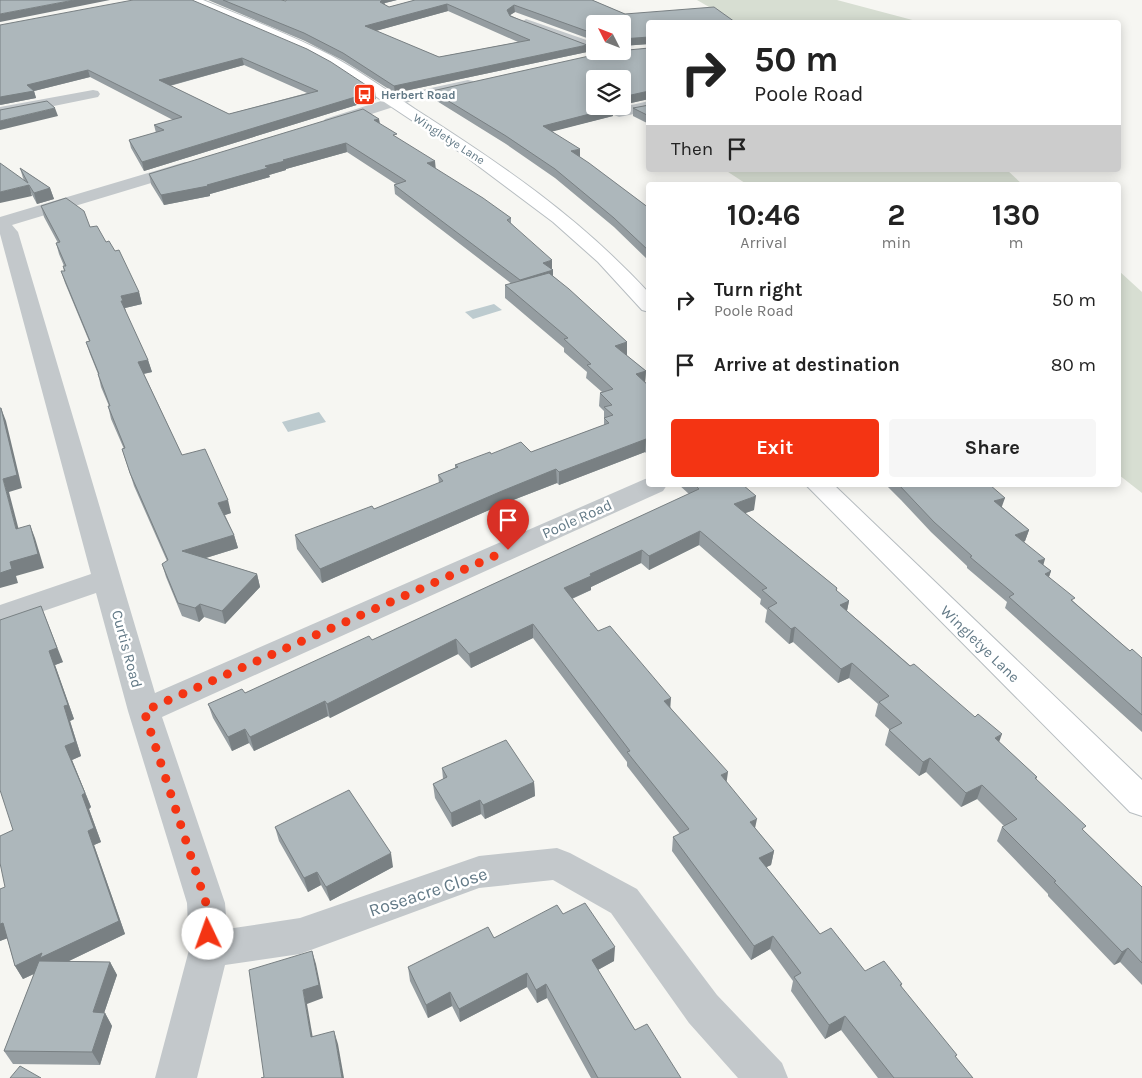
<!DOCTYPE html>
<html lang="en">
<head>
<meta charset="utf-8">
<style>
	body { margin:0; font-family:Karla,sans-serif; background:#f6f6f6; color:#222; height:100vh; display:flex; flex-direction:column; font-size:19px; white-space:nowrap }
	* { box-sizing:border-box; margin:0 }
	p { font-size:16px; color:#767676 }
	.icon { flex:none; width:28px; height:28px; fill:none; stroke:currentColor; stroke-width:2; stroke-linecap:round; stroke-linejoin:round }
	.map { position:relative; flex:1; overflow:hidden }
	.sheet { position:absolute; left:646px; top:182px; width:475px; height:305px; display:flex; flex-direction:column; background:#fff; border-radius:5px; box-shadow:0 2px 12px #0003 }
	.sheet>* { flex:none }
	.banner { position:absolute; left:646px; top:20px; width:475px; height:152px; border-radius:5px; box-shadow:0 2px 12px #0003; background:#fff; color:#222; overflow:hidden }
	.needle { width:32px; rotate:312deg }
	.controls { position:absolute; left:586px; top:15px; display:grid; gap:10px }
	.controls a { display:grid; place-items:center; width:45px; height:45px; border-radius:5px; background:#fff; box-shadow:0 2px 12px #0003; font-size:25px }
	.pin { position:absolute; display:grid; place-items:center; width:42px; height:42px; color:#fff; margin:-51px -21px; border-radius:50% 50% 50% 0; rotate:-45deg; box-shadow:0 0 5px #0007 }
	.pin .icon { rotate:45deg }
	.me { position:absolute; width:55px; margin:-28px; rotate:357deg; stroke-linejoin:round; filter:drop-shadow(0 0 4px #0008) }
	.turn { display:flex; align-items:center; gap:18px; height:105px; padding:0 25px; font-size:22px }
	.turn .icon { width:65px; height:65px; stroke-width:2.5 }
	.turn b { display:block; font-size:35px; line-height:42px }
	.then { display:flex; align-items:center; height:48px; padding:0 25px; background:#0003; gap:10px; font-size:19px }
	.eta { display:flex; justify-content:space-evenly; align-items:center; height:85px; text-align:center }
	.eta b { font-size:30px; font-weight:700; line-height:35px }
	.cta { display:flex; gap:10px; margin-top:auto; padding:10px 25px }
	.cta a { flex:1; height:58px; border-radius:5px; background:#f43413; color:#fff; font-size:20px; font-weight:700; line-height:58px; text-align:center }
	.cta a+a { background:#f6f6f6; color:#222 }
	ul { padding:0; list-style:none }
	li { display:flex; align-items:center; gap:15px; height:65px; padding:0 25px }
	li div { flex:1 }
	li b { display:block; font-size:19px }
	li em { font-style:normal }
	.map>svg:first-child { display:block }
	.green { fill:#d7ded2 }
	.water { fill:#bdcbcf }
	.lines { fill:none; stroke-linecap:round; stroke-linejoin:round }
	.secondary-casing { stroke:#b7bdc1; stroke-width:2 }
	.street { fill:#c3c8cb; fill-rule:evenodd }
	.secondary { fill:#fff; fill-rule:evenodd }
	.wall { fill:#959da1; fill-rule:evenodd }
	.shaded-wall { fill:#798083 }
	.building { fill:#adb7bb; stroke:#798083; fill-rule:evenodd }
	.route { stroke:#f43413; stroke-width:9; stroke-dasharray:0 16.2 }
	.labels { text-anchor:middle; stroke-width:5; stroke-linejoin:round; paint-order:stroke }
	.far-poi-label { font-size:12px; font-weight:bold; fill:#627986; stroke:#fff; text-anchor:start }
	.far-street-label { font-size:12px; fill:#627986; stroke:#fff }
	.street-label { font-size:15px; fill:#627986; stroke:#fff }
	.near-street-label { font-size:18px; fill:#627986; stroke:#fff }
</style>
</head>
<body>
<div class="map">
<svg width="1142" height="1078" viewBox="0 0 1142 1078">
	<rect width="100%" height="100%" fill="#f6f6f2"/>
	<path class="green" d="M697 0H837L920 22H735Z
		M725 170H1007L1023 185H748Z
		M1119 271 1142 292V493L1119 475Z"/>
	<path class="water" d="M494 304 502 310 473 319 465 312Z
		M319 412 326 422 288 432 282 422Z"/>
	<g class="lines">
		<defs>
			<path id="secondary" d="M187 0H203C242 16 281 31 318 49 352 65 383 88 415 109 501 164 579 217 649 293V312L642 310 598 262 553 222 461 153 333 68 309 55 189 3Z
				M806 485H834L1142 780V816L1130 812Z"/>
		</defs>
		<use href="#secondary" class="secondary-casing"/>
		<path class="street" d="M526 19 595 43V51H598H590L521 26 520 23Z
			M468 80 473 81 475 84 473 87 412 101 331 127 325 125 323 122 325 119 403 94Z
			M93 90 98 91 100 94 98 97 0 117V107Z
			M649 101V111L619 117 614 115 611 112 614 109Z
			M185 162 191 163 193 167 191 171 12 225 18 232 155 693 645 479 649 478V485H667L663 491 162 717 225 903 227 929 300 918 479 856 557 848 570 853 637 889 717 995 782 1063 788 1078H738L689 1023 611 913 553 880 479 888 300 954 225 965 197 1078H155L189 950 187 903 128 711 96 593 0 626V605L91 574 0 234V217Z"/>
		<use href="#secondary" class="secondary"/>
	</g>
	<path class="wall" d="M133 0 376 99 144 171 131 148 129 140 156 133 154 125 173 120 90 77 34 91 36 98 0 105ZM244 65 307 93 229 114 170 86Z
		M208 0H281L286 1V0H397L385 3 384 4 389 7 415 0H592L625 14 649 22V44L622 46V24H595V41L515 12 510 15 587 52 395 93 344 61 305 41ZM448 11 518 42 439 57 375 31Z
		M649 48V99L622 105 595 106H618L613 108V116L552 131 580 157 649 208V261L614 227 555 178 506 144 432 98V91Z
		M649 105V124L633 116V108Z
		M379 119 380 124 435 169 511 218V223L553 270V276L627 342 626 355 646 371 645 382 649 386V456L645 452 559 485 557 483 503 504 322 583 297 549 295 535 374 509 439 483 438 475 455 468V465L491 454 531 452 604 425V411L599 406 600 393 602 392 586 378 587 372 564 352V348L505 298V285L512 284 395 194 394 185 396 184 347 152 286 169V170L269 175 270 177 210 194V196L164 205 151 184 149 174Z
		M20 168 50 188 54 199 37 204 23 178Z
		M41 206 90 227 106 242 139 292 142 304 125 308 126 313 148 360 152 372 144 374 182 455 231 513 225 515 234 535 238 548 206 558 257 574 260 587 225 624 204 617 199 622 182 616 166 577 162 564 167 561 134 486 122 449H124L111 419 108 406H109L101 387 98 374 90 354 86 342 89 341 65 283 61 271H64L63 266H64L59 254 56 243H58L44 217Z
		M679 485H743L754 510 745 513 837 588V591L849 601 847 611 999 742 1037 777 1036 780 1084 831 1142 887V985L1120 962 1114 965 1048 896V894L997 841 1002 827 1004 826 977 799 961 807 926 772 919 776 885 745 889 730H890L875 716 878 704 849 678 838 683 793 642 789 644 765 622 767 610 760 604 761 599 699 545 649 570 641 563 591 587V590L572 599 598 631 670 707 726 782 755 828 774 851 771 865 766 867 820 934 865 971 902 984 901 987 956 1058 973 1078H878L841 1030 825 1039 791 991 793 981 770 949 751 960 672 851 673 837 680 834 627 766V762L533 638 471 668 458 654 330 718 328 716 254 751 249 743 232 751 213 718 208 704 245 693 372 640 689 494Z
		M886 485H990L1002 507 1029 530 1025 541 1024 542 1043 565 1051 571 1049 577 1074 602 1130 651 1142 658V732L1005 608 1007 602 967 568V566L931 532 901 500Z
		M0 620 63 662 55 665 74 719 70 721 81 756 72 760 91 807 89 809 101 842 94 845 125 934 69 961 110 962 117 975 104 1013H105L112 1026 100 1065 13 1064 4 1051 34 974 23 979 15 966 7 938 0 941 5 887 13 830Z
		M442 768 534 782 535 796 485 819 481 814 452 827 435 798 433 784 443 779Z
		M275 827 393 867 330 901 321 885 308 892 279 841Z
		M563 914 614 961 598 970 635 1030 681 1078H591L547 998 537 1003 527 987 460 1022 452 1006 428 1018 410 981 408 967Z"/>
	<path class="shaded-wall" d="M74 0H110L0 22V14Z
		M382 0H397L385 3 381 8 380 2Z
		M447 4 448 11 365 34V26Z
		M514 5 515 12 507 17V10Z
		M649 37V44L622 46V39Z
		M587 45V52L395 93 394 86Z
		M242 58 244 65 161 88 159 80Z
		M88 70 90 77 34 91 36 98 0 105V97L27 85Z
		M375 91 376 99 144 171 142 162Z
		M649 91V99L622 105V97Z
		M609 106H618L614 107 612 108 613 116 543 134V126Z
		M55 108 58 116 0 130V121Z
		M379 119 380 128 374 120Z
		M346 143 347 152 286 169V170L269 175 270 177 210 194V196L164 205 161 195 207 185 283 160Z
		M580 149V157L571 151Z
		M435 161 436 171 427 163Z
		M29 185 32 196 0 203V192Z
		M50 188 54 199 37 204 34 193Z
		M552 260V270L543 263Z
		M553 270V281L521 290 520 280Z
		M139 292 142 304 125 308 126 313 121 301V296Z
		M627 342V355L615 358V346Z
		M148 360 152 372 142 374 138 362Z
		M646 371 645 384 636 374Z
		M1 408 6 421 22 488 9 492 22 542 16 529 3 479Z
		M646 439 645 452 559 485V472Z
		M556 469 557 483 503 504 322 583 320 569 502 491Z
		M756 496 754 510 732 518 734 504Z
		M1005 498 1001 509 994 501Z
		M228 500 231 513 222 516 218 503Z
		M30 525 35 538 44 568 16 576 18 583 0 588V573L10 562Z
		M1029 530 1025 541 1012 546 1015 535Z
		M700 531 699 545 649 570V556Z
		M234 535 238 548 186 564 182 551Z
		M642 550 641 563 591 587V590L564 602V588L590 574Z
		M1045 559 1042 570 1038 561Z
		M1051 571 1047 582 1045 574Z
		M257 574 260 587 225 624 222 611Z
		M849 601 846 615 840 605Z
		M200 604 204 617 199 622 195 608Z
		M41 606 63 662 55 665 74 719 70 721 81 756 72 760 91 807 89 809 101 842 94 845 125 934 48 971 46 968 23 979 15 966 88 831 65 746 49 651Z
		M533 624V638L471 668 469 654Z
		M795 627 793 642 789 644 791 629Z
		M456 639 458 654 330 718 327 704Z
		M852 663 849 678 838 683 841 669Z
		M671 698 670 712 664 701Z
		M325 701 328 716 254 751 250 737Z
		M245 729 249 743 232 751 228 737Z
		M1002 734 997 748 995 738Z
		M930 758 926 772 919 776 923 762Z
		M728 772 726 786 721 775Z
		M534 782 535 796 485 819 483 805Z
		M982 785 977 799 961 807 966 793Z
		M480 800 481 814 452 827 451 813Z
		M757 819 754 833 750 822Z
		M774 851 771 865 756 872 759 858Z
		M391 853 393 867 330 901 326 887Z
		M317 872 321 885 308 892 304 878Z
		M3 923 11 937 0 941V924Z
		M773 936 770 949 751 960 754 946Z
		M615 947 614 961 592 973V960Z
		M1128 948 1120 962 1114 965 1122 952Z
		M312 951 316 964 323 998 307 1004 315 1050 311 1037 303 990Z
		M110 962 117 975 100 1025 93 1012Z
		M527 973V987L460 1022 459 1009Z
		M546 984 547 998 537 1003 536 990Z
		M450 992 452 1006 428 1018 426 1005Z
		M105 1013 112 1026 100 1065 92 1052Z
		M845 1016 841 1030 825 1039 829 1025Z
		M334 1031 338 1044 344 1078H342Z"/>
	<path class="building" d="M0 0H74L0 14Z
		M133 0H192L307 49 331 62 375 91 142 162 129 140 164 130 154 125 182 117 88 70 27 85 34 91 0 97V25ZM242 58 318 91 229 114 159 80Z
		M223 0H281L286 1V0H382L380 2 389 7 415 0H592L625 14 714 7 735 22H649V37L622 39V24H595V34L514 5 507 10 510 16 587 45 394 86 343 53 304 33ZM447 4 530 40 439 57 365 26Z
		M649 48V91L622 97V79H595V106H611L613 108 543 126 580 149 571 151 589 163 649 208V251L614 218 555 169 506 136 432 91 607 52Z
		M47 101 55 108 0 121V110Z
		M649 105V116L633 108Z
		M363 109 379 119 374 120 397 134 393 135 435 161 427 163 483 198 511 218 507 220 552 260 543 263 553 270 520 280 394 185 406 181 346 143 283 160 285 161 265 166 268 168 207 185 208 186 161 195 149 174Z
		M0 163 28 183 20 168 50 188 34 193 29 185 0 192Z
		M66 198 84 211 90 227 97 226 106 242 109 241 115 251 119 250 139 292 121 296 123 301H121L148 360 138 362 182 455 205 449 228 500 218 503 234 535 182 551 257 574 222 611 200 604 195 608 178 603 162 564 168 560 130 473 122 449 125 448 108 406H110L98 374H99L86 342 90 341 61 271H65L63 266H66L56 243 60 242 41 206Z
		M549 273 569 289 627 342 615 346 646 371 636 374 649 386V442L646 439 559 472 556 469 502 491 320 569 295 535 372 506 374 509 443 481 438 475 458 467 455 465 490 452 491 454 521 442 531 452 609 423 604 418 613 415 604 407 612 405 600 393 613 389 587 365 591 364 564 339 568 338 505 285Z
		M0 408H1L17 475 3 479 16 529 30 525 38 554 10 562 12 569 0 573Z
		M695 485H743L756 496 734 504 837 588 836 590 849 601 840 605 910 666 914 664 975 717 978 714 1002 734 995 738 1037 777 1035 778 1086 826 1082 829 1142 887V963L1128 948 1122 952 1054 882 1056 881 1002 827 1017 819 982 785 966 793 930 758 923 762 889 730 902 723 879 702 889 696 852 663 841 669 795 627 791 629 768 608 777 603 762 590 767 588 700 531 649 556 642 550 590 574 591 576 564 588 598 631 610 626 671 698 664 701 728 772 721 775 757 819 750 822 774 851 759 858 820 934 831 928 865 971 884 961 902 984 900 985 957 1055 955 1056 973 1078H894L845 1016 829 1025 794 977 801 973 773 936 754 946 673 837 689 829 627 752 630 751 533 624 469 654 456 639 327 704 325 701 250 737 245 729 228 737 208 704 242 689 245 693 369 636 372 640 699 489Z
		M899 485H990L1005 498 994 501 1029 530 1015 535 1045 559 1038 561 1051 571 1045 574 1075 598 1071 600 1130 651 1132 649 1142 658V715L1009 597 1014 594 970 557 972 556 934 522Z
		M41 606 57 648 49 651 68 705 64 706 75 742 65 746 85 793 82 795 94 828 88 831 119 921 40 958 42 953 15 966 3 923 0 924V889L5 887 0 863V836L13 830 0 790V620Z
		M506 740 534 782 483 805 480 800 451 813 433 784 447 777 442 768Z
		M349 790 391 853 326 887 317 872 304 878 275 827Z
		M585 903 615 947 592 960 635 1030 647 1024 681 1078H598L546 984 536 990 527 973 459 1009 450 992 426 1005 408 967 488 927 494 938 557 905 563 914Z
		M312 951 319 985 303 990 311 1037 334 1031 342 1078H261L264 1077 249 970Z
		M39 961 110 962 93 1012 105 1013 92 1052 4 1051Z
		M20 1066 41 1078H10Z"/>
	<g class="lines">
		<path class="route" d="M208 934 206 903 144 711 508 550"/>
	</g>
	<defs>
		<symbol id="bus-square" viewBox="-11 -11 22 22"><rect x="-9" y="-9" width="18" height="18" rx="4" fill="#f43413" stroke="#fff"/><path d="M-5-6H5V4H4V6H2V4H-2V6H-4V4H-5ZM-3.5-4V0h7V-4ZM-3.5 1.2v1.5H-2V1.2ZM2 1.2v1.5H3.5V1.2Z" fill="#fff"/></symbol>
	</defs>
	<g fill-rule="evenodd">
		<use href="#bus-square" x="352" y="82" width="25" height="25"/>
	</g>
	<g class="labels">
		<g class="far-poi-label">
			<text x="381" y="99">Herbert Road</text>
		</g>
		<g class="far-street-label">
			<text transform="translate(449 139) rotate(33)" y="4">Wingletye Lane</text>
		</g>
		<g class="street-label">
			<text transform="translate(577 519) rotate(-24)" y="5">Poole Road</text>
			<text transform="translate(980 644) rotate(44)" y="5">Wingletye Lane</text>
			<text transform="translate(127 649) rotate(75)" y="5">Curtis Road</text>
		</g>
		<g class="near-street-label">
			<text transform="translate(428 892) rotate(-18)" y="6">Roseacre Close</text>
		</g>
	</g>
</svg>
<div class="controls">
<a><svg class="needle" viewBox="-14 -14 28 28"><path d="M0-13l5 13h-10z" fill="#e53935"/><path d="M0 13l5-13h-10z" fill="#767676"/></svg></a>
<a><svg class="icon" aria-label="layers" viewBox="0 0 24 24"><path d="M12 4l9 5-9 5-9-5zM3 14l9 5 9-5"/></svg></a>
</div>
<div class="pin" style="left:508px;top:550px;background:#d93025"><svg class="icon" aria-label="arrive" viewBox="0 0 24 24"><path d="M6 21V4h12l-3 4 3 4H6"/></svg></div>
<svg class="me" style="left:208px;top:934px" viewBox="-20 -20 40 40"><circle r="19" fill="#fff"/><path d="M0-13L10 11 0 6-10 11z" fill="#f43413"/></svg>
<div class="banner">
<div class="turn"><svg class="icon" aria-label="right" viewBox="0 0 24 24"><path d="M7 20v-9h11M14 6l5 5-5 5"/></svg><div><b>50 m</b>Poole Road</div></div>
<div class="then">Then<svg class="icon" aria-label="arrive" viewBox="0 0 24 24"><path d="M6 21V4h12l-3 4 3 4H6"/></svg></div>
</div>
<section class="sheet">
<div class="eta">
<div><b>10:46</b><p>Arrival</p></div>
<div><b>2</b><p>min</p></div>
<div><b>130</b><p>m</p></div>
</div>
<ul>
<li><svg class="icon" aria-label="right" viewBox="0 0 24 24"><path d="M7 20v-9h11M14 6l5 5-5 5"/></svg><div><b>Turn right</b><p>Poole Road</p></div><em>50 m</em></li>
<li><svg class="icon" aria-label="arrive" viewBox="0 0 24 24"><path d="M6 21V4h12l-3 4 3 4H6"/></svg><div><b>Arrive at destination</b></div><em>80 m</em></li>
</ul>
<div class="cta"><a>Exit</a><a>Share</a></div>
</section>
</div>
</body>
</html>
